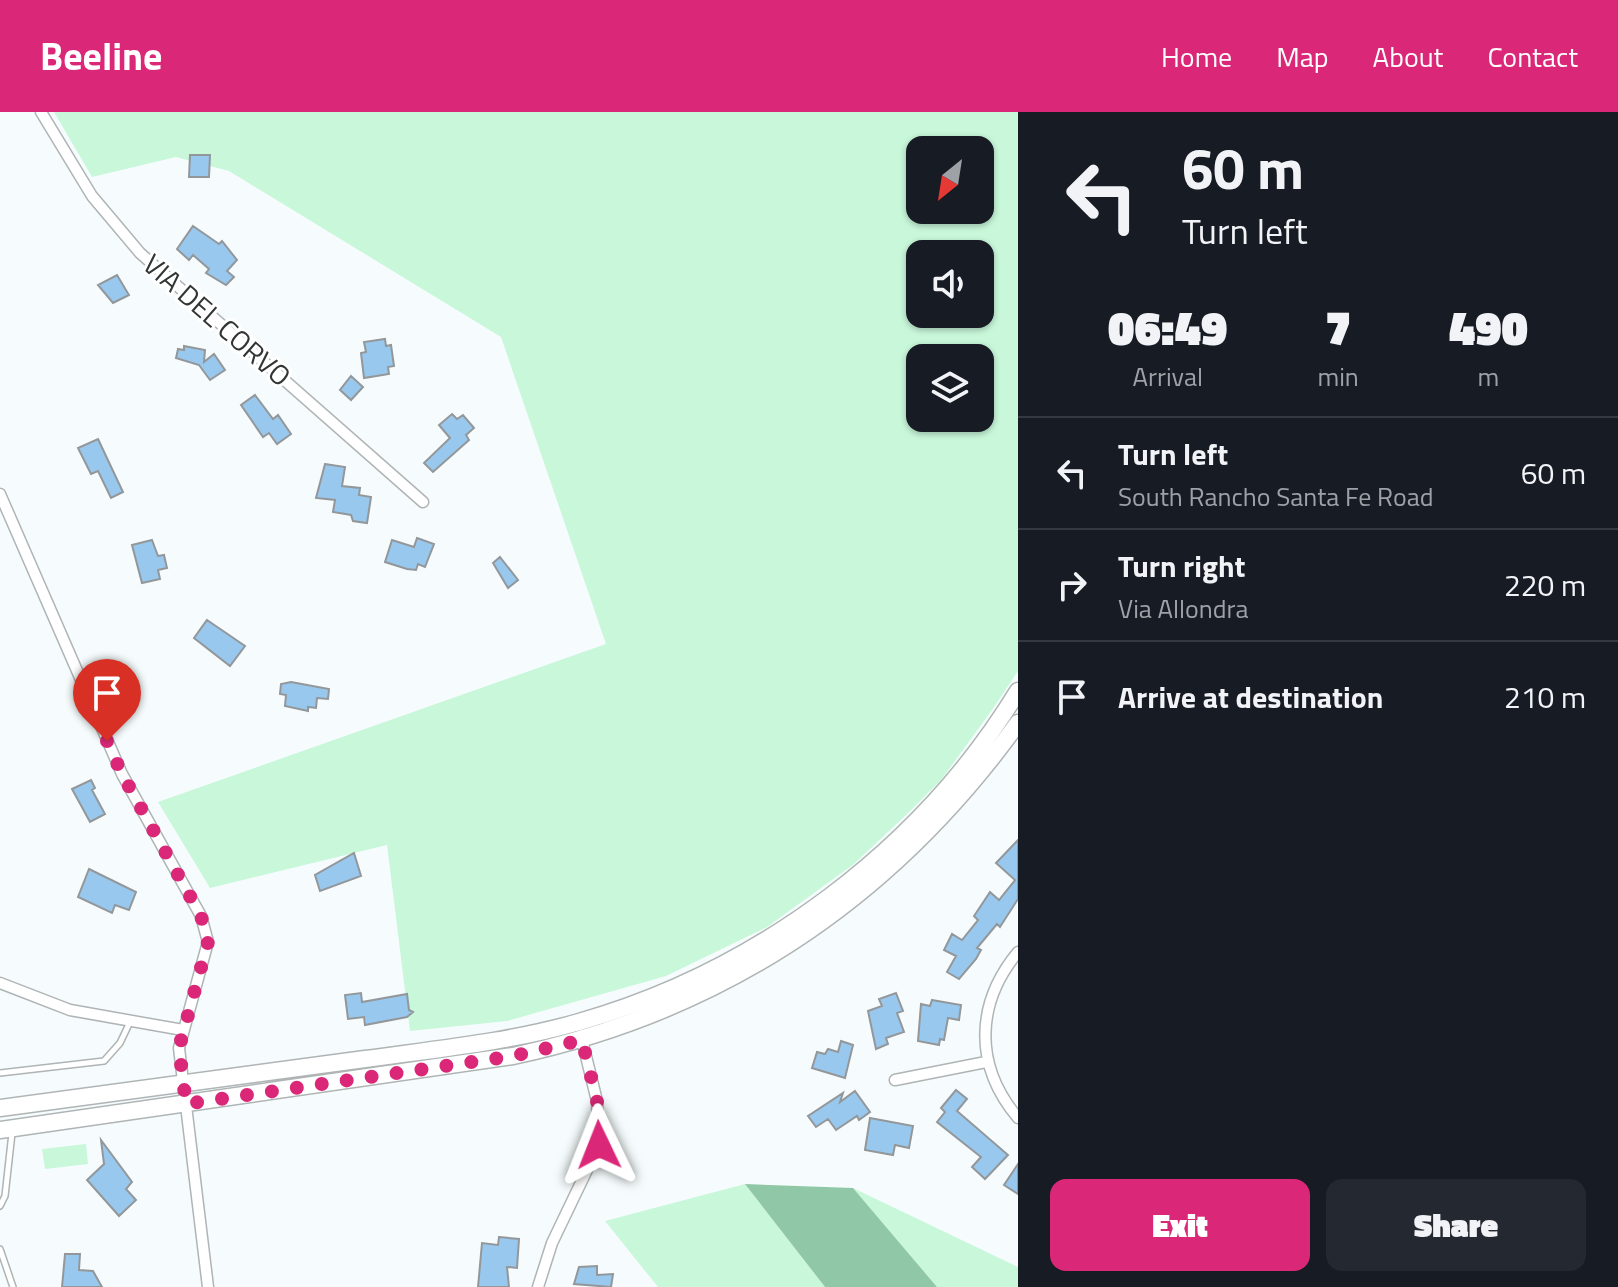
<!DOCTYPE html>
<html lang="en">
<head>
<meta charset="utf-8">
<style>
	body { margin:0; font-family:"Titillium Web",sans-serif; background:#242831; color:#f1f3f6; height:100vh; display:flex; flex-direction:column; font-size:30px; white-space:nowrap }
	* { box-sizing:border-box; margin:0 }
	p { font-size:26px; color:#9ea1a6 }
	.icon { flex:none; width:44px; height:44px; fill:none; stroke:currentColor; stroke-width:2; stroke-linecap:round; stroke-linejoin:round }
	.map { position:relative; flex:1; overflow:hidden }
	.drawer { display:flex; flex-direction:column; background:#171b24; width:600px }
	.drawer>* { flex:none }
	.banner { background:#171b24; color:#f1f3f6; overflow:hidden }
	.needle { width:52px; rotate:210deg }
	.controls { position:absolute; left:906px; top:24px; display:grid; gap:16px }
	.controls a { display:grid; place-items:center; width:88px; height:88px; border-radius:16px; background:#171b24; box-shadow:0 2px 6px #0004; font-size:40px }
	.pin { position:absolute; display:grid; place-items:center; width:68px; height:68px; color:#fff; margin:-82px -34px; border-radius:50% 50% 50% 0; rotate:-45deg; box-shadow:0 0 8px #0007 }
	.pin .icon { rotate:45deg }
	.me { position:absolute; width:88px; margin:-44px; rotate:358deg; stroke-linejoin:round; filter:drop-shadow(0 0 6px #0008) }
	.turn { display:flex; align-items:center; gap:28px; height:168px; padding:0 32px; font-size:36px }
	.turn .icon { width:104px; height:104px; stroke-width:2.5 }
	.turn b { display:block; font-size:56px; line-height:68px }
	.eta { display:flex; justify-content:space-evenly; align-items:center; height:136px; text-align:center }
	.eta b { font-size:48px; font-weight:800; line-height:56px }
	.primary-button { display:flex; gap:16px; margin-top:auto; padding:16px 32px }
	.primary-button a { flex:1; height:92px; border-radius:16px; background:#db2777; color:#fff; font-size:32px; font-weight:800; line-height:92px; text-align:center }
	.primary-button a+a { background:#242831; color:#f1f3f6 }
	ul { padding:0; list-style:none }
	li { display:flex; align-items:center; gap:24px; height:112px; padding:0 32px; border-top:2px solid #363941 }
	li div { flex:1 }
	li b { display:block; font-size:30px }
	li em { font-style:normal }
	header { display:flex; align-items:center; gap:48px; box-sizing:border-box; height:112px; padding:0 40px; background:#db2777; color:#fff }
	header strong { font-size:38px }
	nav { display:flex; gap:44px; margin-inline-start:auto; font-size:28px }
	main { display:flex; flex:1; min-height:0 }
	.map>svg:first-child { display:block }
	.green { fill:#c8f7da; fill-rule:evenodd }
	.forest { fill:#90c7a6 }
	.building { fill:#98c8ee; stroke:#93979a; stroke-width:2 }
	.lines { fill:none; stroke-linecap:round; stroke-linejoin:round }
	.lane-casing { stroke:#afb4b5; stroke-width:8 }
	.street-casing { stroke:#afb4b5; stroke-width:13 }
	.primary-casing { stroke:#afb4b5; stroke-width:19 }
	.lane { stroke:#fff; stroke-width:5 }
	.street { stroke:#fff; stroke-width:10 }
	.primary { stroke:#fff; stroke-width:16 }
	.route { stroke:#db2777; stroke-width:14; stroke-dasharray:0 25.2 }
	.labels { text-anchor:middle; stroke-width:6; stroke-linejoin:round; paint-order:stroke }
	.street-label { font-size:28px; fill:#333535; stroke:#fff }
</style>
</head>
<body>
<header>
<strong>Beeline</strong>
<nav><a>Home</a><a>Map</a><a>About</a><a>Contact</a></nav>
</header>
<main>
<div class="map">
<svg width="1018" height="1175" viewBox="0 0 1018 1175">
	<rect width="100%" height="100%" fill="#f6fcfd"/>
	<path class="green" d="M54 0H1018V559L992 598 941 668 906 703 854 752 767 815 666 864 507 909 410 919 387 733 210 776 158 690 606 532 501 225 229 59 176 45 92 65ZM920 38H980V98H920ZM920 142H980V202H920ZM920 246H980V306H920Z
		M86 1032 88 1052 45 1057 42 1037Z
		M745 1072 825 1175H658L605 1109Z
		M853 1076 1018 1155V1175H937Z"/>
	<path class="forest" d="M745 1072 853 1076 937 1175H825Z"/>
	<path class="building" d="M190 43H210L209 65H189Z
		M193 114 219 132 222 129 237 148 227 159 234 165 226 173 206 161 209 157 193 143 189 148 177 137Z
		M117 163 129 183 113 191 98 173Z
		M385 227 386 234 391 233 394 254 388 255 389 262 364 266 361 241 366 240 364 230Z
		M184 234 205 238 204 250 214 242 225 258 210 268 199 253 176 246 178 237 184 238Z
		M351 264 363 275 351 288 340 278Z
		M255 283 273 307 278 303 291 322 277 332 269 321 263 325 241 293Z
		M452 302 457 307 463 303 474 316 466 323 469 328 433 360 424 351 450 326 439 313Z
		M98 327 123 380 111 386 98 359 91 362 78 336Z
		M325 352 345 355 342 374 360 376 359 383 371 385 367 411 353 409 351 403 333 400 335 388 316 386Z
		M417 426 434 432 425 455 418 452 416 458 407 457 385 450 392 428 414 435Z
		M152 428 158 444 164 443 167 456 158 458 160 467 142 471 132 433Z
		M500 445 518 468 508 476 493 451Z
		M207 508 245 534 230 554 194 526Z
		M291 570 329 577 328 587 317 586 316 596 308 595V599L285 594 286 583 280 582 281 572Z
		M91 668 95 676 92 678 105 702 90 710 72 677Z
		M1018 728V787L1000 815 997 812 977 836 981 838 976 847 959 867 947 860 956 844 944 838 952 822 962 828 978 808 974 804 990 780 999 788 1015 768 996 751Z
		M354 741 361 764 320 779 315 763Z
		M89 757 136 780 129 798 115 793 112 801 78 785Z
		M361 881 362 890 407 882 409 898 413 900 407 905 365 913 364 905 348 907 345 883Z
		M896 881 903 899 897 901 904 920 886 926 888 932 876 937 868 899 882 894 879 887Z
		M932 888 961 893 959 908 948 906 944 928 940 927 939 933 918 929 921 892 930 894Z
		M841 929 853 933 845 966 812 956 817 940 825 942 828 937 838 940Z
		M956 978 967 987 957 999 1008 1043 985 1067 972 1055 981 1045 937 1010 945 1000 941 996Z
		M855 979 870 1000 859 1008 857 1004 836 1018 828 1007 816 1015 808 1004 843 981 840 990Z
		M870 1006 913 1014 909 1036 895 1033 893 1043 865 1038Z
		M101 1028 132 1070 126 1077 136 1088 119 1104 87 1068 104 1052Z
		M1018 1052V1082L1004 1073Z
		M499 1125 519 1127 517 1156 507 1155 509 1175H478L482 1131 498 1133Z
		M65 1142H80L79 1158 93 1159 102 1175H62Z
		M597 1154V1163L613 1162 611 1175 574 1172 579 1155Z"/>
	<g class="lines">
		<defs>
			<path id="lane" d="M0 961 104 949 120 931 130 910
				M0 1094 5 1084 12 1021
				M0 1137 13 1175"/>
			<path id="street" d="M41 0 92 84 140 141 423 390
				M0 382 122 662 201 804 208 830 179 936 208 1175
				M1018 840C975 892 974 954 1018 1006
				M0 871 70 898 183 918
				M895 968 986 950
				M538 1175 552 1131 599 1033 597 989 582 928"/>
			<path id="primary" d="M0 996C122 979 244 964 365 947 437 937 510 930 579 910 758 859 921 738 1018 579
				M0 1018 513 944C724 899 892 786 1018 611"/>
		</defs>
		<use href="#lane" class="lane-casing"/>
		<use href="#street" class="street-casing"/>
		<use href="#primary" class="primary-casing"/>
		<use href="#lane" class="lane"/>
		<use href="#street" class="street"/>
		<use href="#primary" class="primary"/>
	</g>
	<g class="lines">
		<path class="route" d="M107 629 122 662 201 804 208 830 179 936 186 992 513 944 582 928 597 989 599 1033"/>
	</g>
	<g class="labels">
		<g class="street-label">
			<text transform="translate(217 208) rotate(41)" y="10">VIA DEL CORVO</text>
		</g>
	</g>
</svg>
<div class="controls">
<a><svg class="needle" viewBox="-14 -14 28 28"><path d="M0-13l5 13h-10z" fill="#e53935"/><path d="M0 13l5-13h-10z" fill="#9ea1a6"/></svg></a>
<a><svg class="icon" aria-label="sound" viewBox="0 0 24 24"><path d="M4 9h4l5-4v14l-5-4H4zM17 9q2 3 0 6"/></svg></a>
<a><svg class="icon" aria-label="layers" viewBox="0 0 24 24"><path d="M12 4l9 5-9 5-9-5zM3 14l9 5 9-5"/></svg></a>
</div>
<div class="pin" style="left:107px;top:629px;background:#d93025"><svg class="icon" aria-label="arrive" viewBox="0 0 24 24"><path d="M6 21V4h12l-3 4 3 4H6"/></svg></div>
<svg class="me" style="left:599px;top:1033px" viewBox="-20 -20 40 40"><path d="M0-17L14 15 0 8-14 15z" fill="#db2777" stroke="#fff" stroke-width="4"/></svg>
</div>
<section class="drawer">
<div class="banner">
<div class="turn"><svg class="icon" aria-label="left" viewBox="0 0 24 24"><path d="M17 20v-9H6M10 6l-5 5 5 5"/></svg><div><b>60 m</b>Turn left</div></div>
</div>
<div class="eta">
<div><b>06:49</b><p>Arrival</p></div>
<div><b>7</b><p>min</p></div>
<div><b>490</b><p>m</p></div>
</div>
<ul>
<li><svg class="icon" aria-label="left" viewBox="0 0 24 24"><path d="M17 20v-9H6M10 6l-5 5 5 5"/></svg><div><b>Turn left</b><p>South Rancho Santa Fe Road</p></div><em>60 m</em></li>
<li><svg class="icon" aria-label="right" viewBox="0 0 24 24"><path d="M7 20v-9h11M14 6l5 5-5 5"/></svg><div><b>Turn right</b><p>Via Allondra</p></div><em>220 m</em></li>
<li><svg class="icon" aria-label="arrive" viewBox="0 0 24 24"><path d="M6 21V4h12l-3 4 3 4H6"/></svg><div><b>Arrive at destination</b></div><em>210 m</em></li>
</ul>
<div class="primary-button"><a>Exit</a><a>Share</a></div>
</section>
</main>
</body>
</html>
